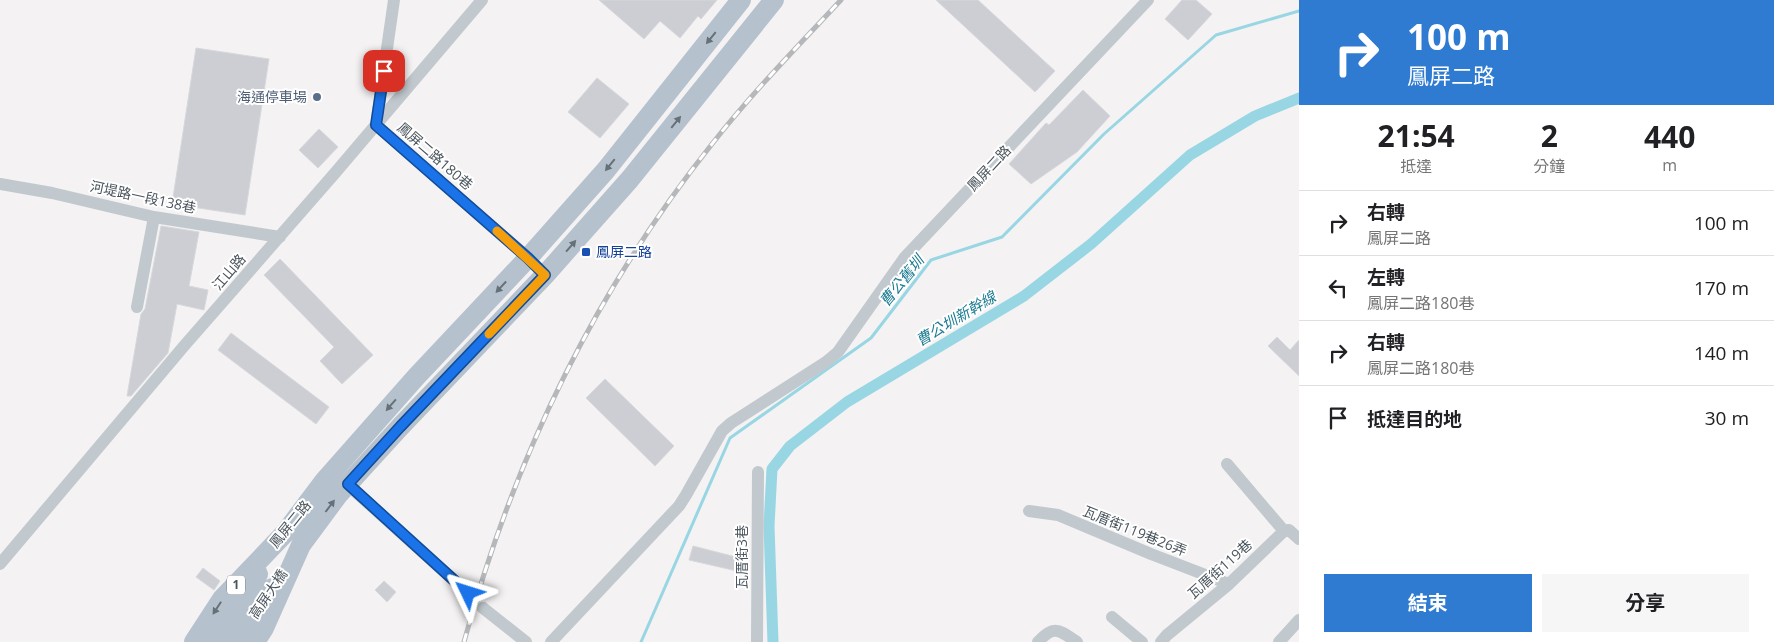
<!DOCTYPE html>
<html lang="zh-TW">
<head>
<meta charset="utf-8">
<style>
	body { margin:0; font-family:"Open Sans","Noto Sans TC",sans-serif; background:#f6f6f6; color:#202124; height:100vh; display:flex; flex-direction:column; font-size:19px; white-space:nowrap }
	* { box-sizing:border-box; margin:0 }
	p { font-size:16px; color:#757577 }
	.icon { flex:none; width:28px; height:28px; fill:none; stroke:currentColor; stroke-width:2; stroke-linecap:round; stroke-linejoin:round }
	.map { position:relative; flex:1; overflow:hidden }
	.sheet { display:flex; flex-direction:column; background:#fff; width:475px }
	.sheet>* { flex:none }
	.top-card { background:#2e7bd1; color:#fff; overflow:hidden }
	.pin { position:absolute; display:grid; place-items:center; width:42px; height:42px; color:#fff; margin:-21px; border-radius:10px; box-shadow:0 2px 8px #0006 }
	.me { position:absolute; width:55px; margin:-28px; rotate:311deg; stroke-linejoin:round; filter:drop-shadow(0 0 4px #0008) }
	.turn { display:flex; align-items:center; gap:18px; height:105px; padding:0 25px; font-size:22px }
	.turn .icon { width:65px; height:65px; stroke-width:2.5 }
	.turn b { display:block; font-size:35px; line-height:42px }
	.eta { display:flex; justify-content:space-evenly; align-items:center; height:85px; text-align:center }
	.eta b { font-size:30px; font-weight:700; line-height:35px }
	.primary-button { display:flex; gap:10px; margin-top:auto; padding:10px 25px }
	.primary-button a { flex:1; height:58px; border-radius:0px; background:#2e7bd1; color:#fff; font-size:20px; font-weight:700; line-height:58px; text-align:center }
	.primary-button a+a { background:#f6f6f6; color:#202124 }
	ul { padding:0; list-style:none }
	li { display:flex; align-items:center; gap:15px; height:65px; padding:0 25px; border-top:1px solid #e0e0e0 }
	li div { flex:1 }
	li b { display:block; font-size:19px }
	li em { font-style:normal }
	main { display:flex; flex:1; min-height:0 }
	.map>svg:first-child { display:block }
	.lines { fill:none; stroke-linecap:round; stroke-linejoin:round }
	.stream { stroke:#98d6e3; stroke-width:3 }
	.canal { stroke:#98d6e3; stroke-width:11 }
	.building { fill:#ccced3; stroke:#d6d8dc }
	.street-tunnel { stroke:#cacbcd; stroke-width:12; stroke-dasharray:12 6; stroke-linecap:butt }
	.street { stroke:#c1c9ce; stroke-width:12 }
	.primary { stroke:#b5c2cd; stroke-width:20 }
	.rail-casing { stroke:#b5b7bb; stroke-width:5 }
	.rail { stroke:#fff; stroke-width:3; stroke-dasharray:9; stroke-linecap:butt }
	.oneway { fill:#667079 }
	.route-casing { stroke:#114b97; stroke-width:12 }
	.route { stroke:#1a73e8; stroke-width:9 }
	.slow { stroke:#f59e0b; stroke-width:9 }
	.service-dot { fill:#5c6f8a; stroke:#fff; stroke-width:2 }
	.transit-dot { fill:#1a4fb4; stroke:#fff; stroke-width:2 }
	.labels { text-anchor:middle; stroke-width:4; stroke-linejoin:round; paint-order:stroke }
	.shield { fill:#fff; stroke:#81888e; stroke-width:1 }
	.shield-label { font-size:12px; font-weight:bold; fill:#4b555d }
	.service-label { font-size:14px; fill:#4e5e75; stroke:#fff; text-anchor:end }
	.street-label { font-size:14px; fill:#4b555d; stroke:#fff }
	.transit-label { font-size:14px; fill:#164399; stroke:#fff; text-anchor:start }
	.water-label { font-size:15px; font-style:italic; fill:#1c7c91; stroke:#fff }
</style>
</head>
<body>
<main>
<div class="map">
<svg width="1299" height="642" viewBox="0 0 1299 642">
	<rect width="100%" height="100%" fill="#f4f2f2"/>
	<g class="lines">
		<path class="stream" d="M641 642 730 438 871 338 931 260 1002 237 1104 134 1216 35 1299 11"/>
		<path class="canal" d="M773 642 769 526 772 469 790 446 847 402 1024 296 1091 244 1190 155 1255 116 1299 98"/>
	</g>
	<path class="building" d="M599 0H717L701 19 698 16 680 38 660 21 644 39Z
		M936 0H978L1055 71 1035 92Z
		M1182 0H1196L1212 14 1188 40 1165 19Z
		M196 48 269 59 245 215 172 204Z
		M597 78 629 104 600 138 568 112Z
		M1083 90 1110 116 1077 152 1031 184 1009 164 1046 123 1049 125Z
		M319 129 338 147 318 168 299 150Z
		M161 226 199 232 189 286 208 290 204 310 177 304 168 353 131 396H127L141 314 145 309Z
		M280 259 373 355 342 384 320 361 334 347 264 275Z
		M231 333 329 407 316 424 218 350Z
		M1277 337 1290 350 1299 340V376L1268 346Z
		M605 379 674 446 655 466 586 398Z
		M693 546 740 558 737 571 689 560Z
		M203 568 220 581 214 590 196 577Z
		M384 581 396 592 387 602 375 590Z"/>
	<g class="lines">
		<path class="street-tunnel" d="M468 593 483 608"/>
		<path class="street" d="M394 0 376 125 528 258 545 275
			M0 184 52 193 154 217 280 237
			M137 307 154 217
			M1227 464 1284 531
			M348 485 468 593
			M1029 511 1058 515 1151 554 1229 584
			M0 564 184 346 335 173 482 0
			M483 608 526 642
			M1112 617 1142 642
			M551 642 679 506 686 495 722 431 731 423 826 362 838 352 905 257 1148 0
			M757 642 758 472
			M1038 642C1054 624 1059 630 1077 642
			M1161 642 1167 635 1229 584 1284 531 1289 530 1299 539
			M1279 642 1299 620"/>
		<path class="primary" d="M194 642 222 599 285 533 325 480 416 377 528 258 606 170 741 0
			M214 642 258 574
			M235 642 272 588
			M255 642 264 628 301 545 338 495 400 427 545 275 630 179 774 0"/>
		<defs>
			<path id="rail" d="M464 642C513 461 595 291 712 144 752 93 797 47 841 0"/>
		</defs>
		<use href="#rail" class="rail-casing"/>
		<use href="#rail" class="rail"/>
	</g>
	<defs><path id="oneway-solid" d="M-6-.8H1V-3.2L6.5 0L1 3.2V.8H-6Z" transform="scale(1.25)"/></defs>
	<g class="oneway">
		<use href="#oneway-solid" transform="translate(711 38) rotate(129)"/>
		<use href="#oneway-solid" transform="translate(676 122) rotate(-51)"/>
		<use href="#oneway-solid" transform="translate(610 165) rotate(129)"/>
		<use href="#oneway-solid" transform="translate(571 246) rotate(-49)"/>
		<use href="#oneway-solid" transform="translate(501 287) rotate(133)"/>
		<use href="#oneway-solid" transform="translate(391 405) rotate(131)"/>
		<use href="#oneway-solid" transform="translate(330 506) rotate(-53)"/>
		<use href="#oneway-solid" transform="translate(217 608) rotate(123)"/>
	</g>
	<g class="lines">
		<defs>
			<path id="route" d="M384 71 376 125 528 258 545 275 400 427 348 484 468 593"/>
		</defs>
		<use href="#route" class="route-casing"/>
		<use href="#route" class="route"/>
		<path class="slow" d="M489 334 545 275 497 231"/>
	</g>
	<circle class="service-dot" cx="317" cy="97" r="5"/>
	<rect class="transit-dot" x="581" y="247" width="10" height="10" rx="2.5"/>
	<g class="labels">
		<rect class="shield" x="227" y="575.5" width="18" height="19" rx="4"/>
		<g class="shield-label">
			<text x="236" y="589">1</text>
		</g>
		<g class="service-label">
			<text x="307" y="102">海通停車場</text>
		</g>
		<g class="street-label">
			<text transform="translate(435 156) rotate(41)" y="5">鳳屏二路180巷</text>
			<text transform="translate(989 168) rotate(-47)" y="5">鳳屏二路</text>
			<text transform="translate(143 197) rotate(12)" y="5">河堤路一段138巷</text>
			<text transform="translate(229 272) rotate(-49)" y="5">江山路</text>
			<text transform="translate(290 524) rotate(-51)" y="5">鳳屏二路</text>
			<text transform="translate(1135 531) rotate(22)" y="5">瓦厝街119巷26弄</text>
			<text transform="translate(742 557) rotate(-90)" y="5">瓦厝街3巷</text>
			<text transform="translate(1220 569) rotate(-42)" y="5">瓦厝街119巷</text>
			<text transform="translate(268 594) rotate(-56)" y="5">高屏大橋</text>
		</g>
		<g class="transit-label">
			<text x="596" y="257">鳳屏二路</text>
		</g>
		<g class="water-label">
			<text transform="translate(902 281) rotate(-51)" y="5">曹公舊圳</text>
			<text transform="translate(956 319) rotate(-31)" y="5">曹公圳新幹線</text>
		</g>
	</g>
</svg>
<div class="pin" style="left:384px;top:71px;background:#d93025"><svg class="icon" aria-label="arrive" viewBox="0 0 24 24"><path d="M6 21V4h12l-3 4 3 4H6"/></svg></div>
<svg class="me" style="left:468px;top:593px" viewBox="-20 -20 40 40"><path d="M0-17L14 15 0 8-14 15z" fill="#1a73e8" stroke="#fff" stroke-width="4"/></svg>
</div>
<section class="sheet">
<div class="top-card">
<div class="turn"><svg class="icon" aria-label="right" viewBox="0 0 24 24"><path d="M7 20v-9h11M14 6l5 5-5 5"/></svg><div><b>100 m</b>鳳屏二路</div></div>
</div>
<div class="eta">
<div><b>21:54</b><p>抵達</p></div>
<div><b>2</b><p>分鐘</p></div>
<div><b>440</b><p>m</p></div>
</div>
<ul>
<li><svg class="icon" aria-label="right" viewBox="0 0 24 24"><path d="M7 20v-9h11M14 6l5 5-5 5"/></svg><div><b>右轉</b><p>鳳屏二路</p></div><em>100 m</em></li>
<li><svg class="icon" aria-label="left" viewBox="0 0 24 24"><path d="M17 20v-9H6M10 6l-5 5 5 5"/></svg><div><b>左轉</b><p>鳳屏二路180巷</p></div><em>170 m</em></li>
<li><svg class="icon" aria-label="right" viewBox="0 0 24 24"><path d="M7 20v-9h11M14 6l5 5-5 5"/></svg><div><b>右轉</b><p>鳳屏二路180巷</p></div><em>140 m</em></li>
<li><svg class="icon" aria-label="arrive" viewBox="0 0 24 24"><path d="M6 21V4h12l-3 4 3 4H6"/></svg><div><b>抵達目的地</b></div><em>30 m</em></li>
</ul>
<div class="primary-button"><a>結束</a><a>分享</a></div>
</section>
</main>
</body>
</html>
